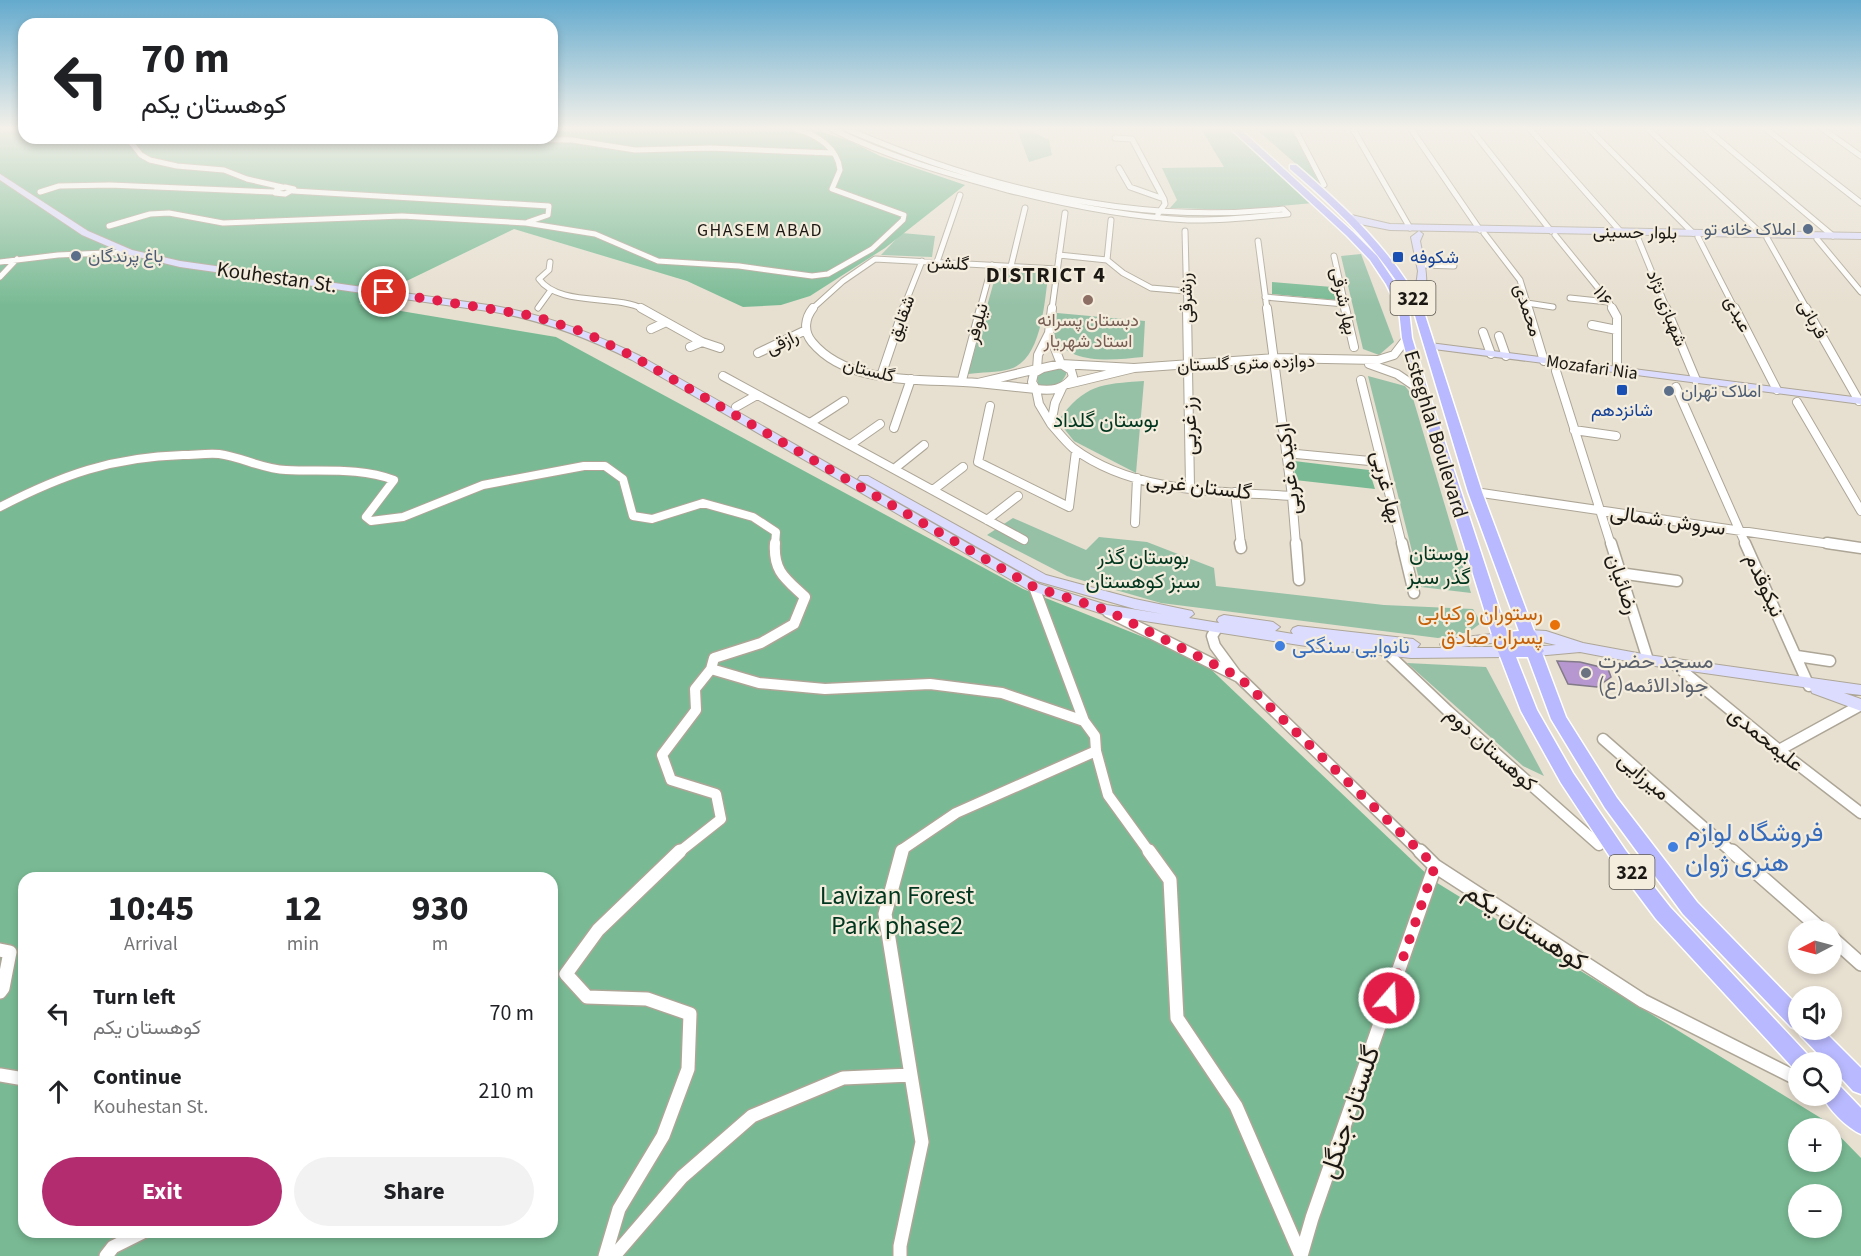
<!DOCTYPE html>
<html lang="en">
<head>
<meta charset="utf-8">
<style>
	body { margin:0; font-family:"Source Sans 3",Vazirmatn,sans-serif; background:#f2f2f2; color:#202124; height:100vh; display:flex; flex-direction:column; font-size:22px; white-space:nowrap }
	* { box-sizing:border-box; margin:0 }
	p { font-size:20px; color:#757577 }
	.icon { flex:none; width:33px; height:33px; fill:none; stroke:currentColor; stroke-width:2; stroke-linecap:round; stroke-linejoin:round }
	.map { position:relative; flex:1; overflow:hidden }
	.panel { position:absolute; left:18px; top:872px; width:540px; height:366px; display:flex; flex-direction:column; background:#fff; border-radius:18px; box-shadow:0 3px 9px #0003 }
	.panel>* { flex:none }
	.banner { position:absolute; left:18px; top:18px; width:540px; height:126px; border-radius:18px; box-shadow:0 3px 9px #0003; background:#fff; color:#202124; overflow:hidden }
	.needle { width:39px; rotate:264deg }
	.fabs { position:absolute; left:1788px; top:920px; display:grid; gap:12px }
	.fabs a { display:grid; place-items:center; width:54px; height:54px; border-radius:50%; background:#fff; box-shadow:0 3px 9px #0003; font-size:30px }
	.pin { position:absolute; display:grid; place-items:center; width:51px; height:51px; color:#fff; margin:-26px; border:3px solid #fff; border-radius:50%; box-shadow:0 2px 6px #0007 }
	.me { position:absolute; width:66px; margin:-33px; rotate:19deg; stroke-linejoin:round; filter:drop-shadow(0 0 4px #0008) }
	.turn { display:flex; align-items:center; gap:21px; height:126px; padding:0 24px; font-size:27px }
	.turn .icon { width:78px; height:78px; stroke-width:2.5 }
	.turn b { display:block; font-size:42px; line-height:51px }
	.eta { display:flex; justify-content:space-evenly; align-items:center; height:102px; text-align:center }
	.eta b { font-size:36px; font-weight:700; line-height:42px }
	.action { display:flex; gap:12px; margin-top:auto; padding:12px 24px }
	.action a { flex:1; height:69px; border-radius:36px; background:#b32c6f; color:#fff; font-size:24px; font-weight:700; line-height:69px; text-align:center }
	.action a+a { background:#f2f2f2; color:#202124 }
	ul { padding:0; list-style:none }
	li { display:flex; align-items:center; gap:18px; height:78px; padding:0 24px }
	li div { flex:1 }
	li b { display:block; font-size:22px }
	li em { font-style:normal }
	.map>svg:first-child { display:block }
	.green { fill:#96c1a7 }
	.forest { fill:#79ba94; fill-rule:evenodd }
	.building { fill:#b797cf; stroke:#827a88; stroke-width:1.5 }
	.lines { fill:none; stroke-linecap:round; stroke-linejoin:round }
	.minor-far3-casing { stroke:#ada697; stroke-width:7 }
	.minor-far2-casing { stroke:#ada697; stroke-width:10 }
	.minor-far1-casing { stroke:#ada697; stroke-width:13 }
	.minor-casing { stroke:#ada697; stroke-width:16 }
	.secondary-casing { stroke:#ada697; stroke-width:2 }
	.primary-casing { stroke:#fff; stroke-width:3 }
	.minor-far3 { stroke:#fff; stroke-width:5 }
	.minor-far2 { stroke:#fff; stroke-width:8 }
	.minor-far1 { stroke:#fff; stroke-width:10 }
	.minor { stroke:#fff; stroke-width:13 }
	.secondary { fill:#dcdcff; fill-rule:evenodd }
	.primary { fill:#b9b9ff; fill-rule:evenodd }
	.route { stroke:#e11d48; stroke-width:10; stroke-dasharray:0 18 }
	.service-dot { fill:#5c6f8a; stroke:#f4eddd; stroke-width:2 }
	.transit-dot { fill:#1a4fb4; stroke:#f4eddd; stroke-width:2 }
	.education-dot { fill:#8d6e63; stroke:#f4eddd; stroke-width:2 }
	.food-dot { fill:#e8710a; stroke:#f4eddd; stroke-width:2 }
	.shop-dot { fill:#3f7fe0; stroke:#f4eddd; stroke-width:2 }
	.worship-dot { fill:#6b7280; stroke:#f4eddd; stroke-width:2 }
	.labels { text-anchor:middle; stroke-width:4.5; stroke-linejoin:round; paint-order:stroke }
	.far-service-label { font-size:18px; fill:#4e5e75; stroke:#f4eddd; text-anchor:start }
	.far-neighbourhood-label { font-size:18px; letter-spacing:1.5px; fill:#1c1914; stroke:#f4eddd }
	.far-street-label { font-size:18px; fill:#1c1914; stroke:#f4eddd }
	.far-transit-label { font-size:18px; fill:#164399; stroke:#f4eddd; text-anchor:start }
	.far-education-label { font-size:18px; fill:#785e54; stroke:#f4eddd }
	.shield { fill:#f4eddd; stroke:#5d5950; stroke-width:1.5 }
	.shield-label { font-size:20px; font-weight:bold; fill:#1c1914 }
	.street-label { font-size:21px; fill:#1c1914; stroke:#f4eddd }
	.park-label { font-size:21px; fill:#00361e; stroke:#f4eddd }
	.food-label { font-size:21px; fill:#c56008; stroke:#f4eddd; text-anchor:end }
	.shop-label { font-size:21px; fill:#366cbe; stroke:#f4eddd; text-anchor:start }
	.worship-label { font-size:21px; fill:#5b616d; stroke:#f4eddd; text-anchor:start }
	.far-district-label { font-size:22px; font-weight:bold; letter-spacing:1.5px; fill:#1c1914; stroke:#f4eddd }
	.near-shop-label { font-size:26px; fill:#366cbe; stroke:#f4eddd; text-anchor:start }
	.near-park-label { font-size:26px; fill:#00361e; stroke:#f4eddd }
	.near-street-label { font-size:26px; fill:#1c1914; stroke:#f4eddd }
</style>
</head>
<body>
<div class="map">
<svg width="1861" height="1256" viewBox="0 0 1861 1256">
	<rect width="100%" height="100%" fill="#e7dfd0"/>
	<path class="green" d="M1013 129H1028L1049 140 1052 155 1029 162 1018 132Z
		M1201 129H1231L1313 203 1240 210 1170 208 1177 200 1162 168 1224 167Z
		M1256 129H1292L1320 185Z
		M902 233 935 236 932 257 881 255Z
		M1361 254 1394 342 1379 355 1363 349 1341 256Z
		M998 267 1049 271C1044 300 1043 359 1010 369 997 373 981 372 968 374Z
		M1057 313 1145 321 1143 357C1112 360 1070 366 1052 335Z
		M1061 368 1067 371C1064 384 1050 392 1038 384L1037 378 1041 372Z
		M1368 376 1405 386 1412 395 1471 593 1421 587Z
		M1144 381 1136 473 1074 441 1058 421C1085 384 1101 384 1144 381Z
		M1013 518 1086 550 1099 537 1147 542 1214 568 1216 586 1384 605 1473 609 1481 623 1469 632 1438 638 1161 603 1067 576 987 535Z
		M1407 663 1486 667 1544 776 1523 766Z"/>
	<path class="forest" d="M0 129H24V138H552V129H813L850 141 880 156 965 185 885 248 810 296 781 305 743 307 687 281 514 229 359 304 556 337 1023 589 1201 660 1434 881 1824 1120 1861 1158V1256H0ZM24 878H552V1232H24ZM1798 1128H1832V1161H1798ZM1798 1194H1832V1227H1798Z
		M1272 282 1332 287 1336 300 1272 294Z
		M1294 461 1369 470 1375 489 1295 480Z"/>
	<path class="building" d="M1557 661 1580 662 1608 669 1611 677 1597 687 1568 684Z"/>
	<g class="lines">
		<defs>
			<path id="minor-far3" d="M832 129C888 157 948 174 1008 190 1067 205 1127 217 1188 220 1222 221 1255 217 1288 214L1283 209C1134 225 983 188 847 129
				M1295 129 1324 185
				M1353 129 1410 228
				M1411 129 1480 230
				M1471 129 1551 231
				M1530 129 1621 232
				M1589 129 1693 233
				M1648 129 1762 234
				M1706 129 1833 236
				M1766 129 1861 203
				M1823 129 1861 156
				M123 138 130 141 141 155 150 160 177 166 224 170 247 179 282 187
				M1115 138 1132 139 1164 199 1165 204 1158 214
				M495 139 572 140 635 150 710 148 832 153
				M1119 168 1130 187 1164 199
				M285 187 294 189 285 194 275 193 277 189Z
				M293 191 549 206 548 215 528 222
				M40 192 59 186 110 185 274 192
				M109 226 150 214 169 213 223 223 402 216 526 223 595 234 658 261 739 266 812 276 828 274 872 249 903 220 904 215 832 189 840 170C838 148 816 134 796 129
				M1185 231 1187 309
				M1484 233 1520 280 1529 309
				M1555 235 1607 299 1613 309
				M1637 236 1667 309
				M1698 237 1735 309
				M1767 238 1807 309
				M1817 239 1861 292
				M1258 241 1267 309
				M1059 255 1107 260 1123 273 1151 288 1186 291
				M1334 256 1346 309
				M1107 260 1111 220
				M0 262 58 255 129 252
				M550 262 549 270 539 279C559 307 616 294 643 309
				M937 262 960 195
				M1422 265 1454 266
				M1011 266 1025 208
				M0 277 17 259
				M1265 297 1345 304
				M1570 298 1608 302
				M1527 303 1553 307
				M538 308 551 290
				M812 309 843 281 875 259 1057 269
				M903 309 922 261
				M980 309 992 265
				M1052 309 1065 213"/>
			<path id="minor-far2" d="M641 308 702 342 720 348
				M813 308C805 318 803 331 812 342 849 387 925 378 978 383
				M1187 308 1190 487
				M1267 308 1292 496 1296 545
				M1345 308 1354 347
				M1528 308 1544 361
				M1612 308 1617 317V371
				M1666 308 1696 380
				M1735 308 1777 390
				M1806 308 1859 401
				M1592 325 1617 330
				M651 329 664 323
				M1483 332 1491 354
				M1049 333 1052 308
				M1499 336 1506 356
				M690 347 702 342
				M758 353 806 330
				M1061 364 1049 333 1038 355 1037 369 978 383 1036 389 1039 404 1051 424 1055 403 1062 388
				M1061 364 1134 368 1068 384
				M1061 364 1071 370 1073 377C1063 390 1052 391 1036 389L1032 382 1034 373 1043 368Z
				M1369 364 1397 374 1422 391
				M1134 368 1274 358 1378 360 1394 355 1407 338
				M1556 371 1611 545
				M723 376 1024 540
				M881 376 904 308
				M962 380 981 308
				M1361 380 1402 545
				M1676 387 1746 545
				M1797 402 1861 511
				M990 406 978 462 1069 507 1076 451
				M736 407 757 395
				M810 423 844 401
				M1051 424C1058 432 1065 441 1073 448 1134 494 1220 491 1292 496
				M894 428 911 379
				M1574 430 1616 436
				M850 445 880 424
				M1286 453 1380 462
				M894 469 924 445
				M933 490 963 467
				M1235 492 1241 545
				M1475 492 1837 545
				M0 507C62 475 112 457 183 455 194 455 207 453 219 454 242 457 262 469 286 470 322 472 359 467 394 480L366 517 371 521 403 517 483 485 584 466H605L623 479 633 516 652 519 703 503 753 517 776 532 775 545
				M987 520 1018 496
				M1135 523 1137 478"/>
			<path id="minor-far1" d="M1240 543 1241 548
				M1296 543 1299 580
				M1402 543 1414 593
				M1611 543 1648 660
				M1745 543 1809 686
				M1827 543 1861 548
				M1619 573 1677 581
				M1108 612 1239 677 1421 853
				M1217 628 1212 636 1215 646 1237 676
				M1385 651 1448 711 1599 845
				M1797 656 1830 661
				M1673 663 1779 750 1861 813
				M711 669 759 683 825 689 930 684 1002 693 1084 721 1034 587
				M1603 739 1733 853
				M1779 750 1861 705
				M1096 751 1108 795 1150 853
				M678 853 721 819 716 794 671 780 662 755 696 710 695 689 711 669 714 658 761 643 794 624 805 597C786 579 773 572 775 543
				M902 853 903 849 956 813 1096 751 1095 736 1084 721"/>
			<path id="minor" d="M1149 851 1170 880 1177 1018 1236 1106 1301 1256
				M1420 851 1435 866 1643 1001 1798 1079
				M1732 851 1822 930
				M1832 938 1861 964
				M0 950 10 952 3 988 0 992
				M0 1075 24 1079
				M106 1256 113 1247 143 1232
				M605 1256 619 1209 663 1136 688 1069 690 1014 647 999 587 997 566 974 598 930 680 851
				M614 1256 682 1177 752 1116 843 1078 911 1075 885 914 902 851
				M900 1256V1246L922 1142 911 1075
				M1301 1256 1312 1218 1435 866"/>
			<path id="secondary" d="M0 174 88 231 132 250 180 261 495 306C546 315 593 333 640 356L1039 584 1107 605 1163 614 1135 609 1037 581 858 479 860 476H868L1046 575 1135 599 1192 611 1194 614 1189 618 1219 623 1217 620 1219 617 1224 615 1273 622 1280 627 1275 631 1293 634 1291 631 1293 628 1298 626 1413 639 1420 644 1417 648H1442L1440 644 1447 639 1501 633 1506 635 1508 638 1506 641 1461 647H1506L1511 648 1513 652 1511 656 1506 657 1411 658 1319 648 1106 615 1029 590 632 360C588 338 544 321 495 312L180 267 126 254 82 235 0 180Z
				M1343 213 1390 224 1861 233V239L1390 230 1360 224 1343 217Z
				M1419 231 1423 234 1420 241C1426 271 1429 277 1423 309L1418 312 1413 309 1418 271 1411 237Z
				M1430 343 1861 398V404L1426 348V344Z
				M1530 630 1546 631 1583 643 1648 655 1861 685V695L1844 693 1861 699V711L1812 693 1810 688 1648 665 1580 652 1536 656 1531 655 1529 651 1531 647 1556 645 1525 638 1523 635 1525 632Z"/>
			<path id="primary" d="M1231 129H1240L1353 232 1377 256 1396 284 1409 310 1412 338 1428 391 1507 632 1519 631 1468 492 1413 309C1383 252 1338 210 1290 169V165H1296C1346 208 1392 250 1423 309L1482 492 1534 631C1538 634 1540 645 1544 651L1542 653 1566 717 1617 798 1697 902 1798 1006V1029H1822L1861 1068V1094L1853 1091 1832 1068V1062H1826L1801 1036 1798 1030 1791 1027 1683 914 1605 808 1551 719 1528 657H1516L1537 710 1573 773 1626 851 1670 907 1808 1055 1812 1062H1798V1071L1794 1069 1656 919 1614 863 1561 783 1521 711 1493 638 1416 391 1402 338 1399 310 1386 284 1370 260 1347 236ZM1523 641 1524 646H1512L1510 643Z
				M1832 1083 1840 1086 1861 1108V1134C1847 1128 1828 1109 1822 1095H1832Z"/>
		</defs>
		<use href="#minor-far3" class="minor-far3-casing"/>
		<use href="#minor-far2" class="minor-far2-casing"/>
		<use href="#minor-far1" class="minor-far1-casing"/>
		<use href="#minor" class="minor-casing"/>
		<use href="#secondary" class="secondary-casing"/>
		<use href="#primary" class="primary-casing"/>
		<use href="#minor-far3" class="minor-far3"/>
		<use href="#minor-far2" class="minor-far2"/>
		<use href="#minor-far1" class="minor-far1"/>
		<use href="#minor" class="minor"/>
		<use href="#secondary" class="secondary"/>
		<use href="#primary" class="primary"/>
	</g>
	<linearGradient id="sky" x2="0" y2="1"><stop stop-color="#64aacd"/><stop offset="0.42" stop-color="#f4f1ea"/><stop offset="1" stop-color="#f4f1ea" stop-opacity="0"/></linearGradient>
	<rect width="1861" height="305" fill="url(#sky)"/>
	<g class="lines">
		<path class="route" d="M384 292 534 316 586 333 636 358 1034 587 1106 610 1239 677 1435 866 1389 998"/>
	</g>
	<g class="service-dot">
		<circle cx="1808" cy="229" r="6"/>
		<circle cx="76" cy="256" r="6"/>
		<circle cx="1669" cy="391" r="6"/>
	</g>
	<g class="transit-dot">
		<rect x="1392" y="251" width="12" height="12" rx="3"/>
		<rect x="1616" y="384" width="12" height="12" rx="3"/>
	</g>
	<circle class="education-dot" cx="1088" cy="300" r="6"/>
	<circle class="food-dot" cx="1555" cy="625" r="6"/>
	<g class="shop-dot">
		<circle cx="1280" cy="646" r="6"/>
		<circle cx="1673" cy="847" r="6"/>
	</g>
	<circle class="worship-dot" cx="1586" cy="673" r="6"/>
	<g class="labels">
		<g class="far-service-label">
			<text x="1796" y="235" text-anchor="end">املاک خانه تو</text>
			<text x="88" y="262">باغ پرندگان</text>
			<text x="1681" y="397">املاک تهران</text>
		</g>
		<g class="far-neighbourhood-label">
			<text x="760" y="236">GHASEM ABAD</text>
		</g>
		<g class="far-street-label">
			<text transform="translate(1635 232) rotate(1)" y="6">بلوار حسینی</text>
			<text transform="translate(948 263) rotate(3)" y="6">گلشن</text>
			<text transform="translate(1603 296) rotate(55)" y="6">۱۱۶</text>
			<text transform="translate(1186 298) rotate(-92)" y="6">رزشرقی</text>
			<text transform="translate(1344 301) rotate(78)" y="6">بهار شرقی</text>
			<text transform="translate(1667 308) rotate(68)" y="6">شهبازی نژاد</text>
			<text transform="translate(1528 310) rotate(72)" y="6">محمدی</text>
			<text transform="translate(1738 314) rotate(63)" y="6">عبدی</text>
			<text transform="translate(901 318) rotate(-70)" y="6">شقایق</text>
			<text transform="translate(1813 319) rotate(61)" y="6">قربانی</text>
			<text transform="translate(977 323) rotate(-75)" y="6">نیلوفر</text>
			<text transform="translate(782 342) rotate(-26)" y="6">رازقی</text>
			<text transform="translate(1246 363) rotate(-2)" y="6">دوازده متری گلستان</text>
			<text transform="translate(1592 367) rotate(8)" y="6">Mozafari Nia</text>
			<text transform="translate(869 370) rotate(14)" y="6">گلستان</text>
		</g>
		<g class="far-transit-label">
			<text x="1410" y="263">شکوفه</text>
			<text x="1622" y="416" text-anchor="middle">شانزدهم</text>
		</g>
		<g class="far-education-label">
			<text x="1088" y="326">دبستان پسرانه<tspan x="1088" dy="21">استاد شهريار</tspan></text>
		</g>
		<g class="shield">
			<rect x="1390.5" y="281" width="45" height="34" rx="4.5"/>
			<rect x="1609.5" y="855" width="45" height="34" rx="4.5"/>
		</g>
		<g class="shield-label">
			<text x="1413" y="305">322</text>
			<text x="1632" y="879">322</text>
		</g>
		<g class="street-label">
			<text transform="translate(277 277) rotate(8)" y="7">Kouhestan St.</text>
			<text transform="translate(1189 426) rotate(-91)" y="7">رز غربی</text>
			<text transform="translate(1436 434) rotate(73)" y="7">Esteghlal Boulevard</text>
			<text transform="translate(1288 469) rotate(-97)" y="7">ارکیده غربی</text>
			<text transform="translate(1199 486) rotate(7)" y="7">گلستان غربی</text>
			<text transform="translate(1387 487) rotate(76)" y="7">بهار غربی</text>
			<text transform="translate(1668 520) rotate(8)" y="7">سروش شمالی</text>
			<text transform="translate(1623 584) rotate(72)" y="7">رضائیان</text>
			<text transform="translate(1765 585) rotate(66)" y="7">نیکوقدم</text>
			<text transform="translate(1766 739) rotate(39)" y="7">علیمحمدی</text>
			<text transform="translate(1491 749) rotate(42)" y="7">کوهستان دوم</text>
			<text transform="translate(1644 776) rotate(41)" y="7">میرزایی</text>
		</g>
		<g class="park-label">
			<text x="1106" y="427">بوستان گلداد</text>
			<text x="1439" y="560">بوستان<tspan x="1439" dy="24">گذر سبز</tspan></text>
			<text x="1143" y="564">بوستان گذر<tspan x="1143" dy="24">سبز کوهستان</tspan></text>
		</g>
		<g class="food-label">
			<text x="1543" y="620">رستوران و کبابی<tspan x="1543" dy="24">پسران صادق</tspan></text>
		</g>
		<g class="shop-label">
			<text x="1292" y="653">نانوایی سنگکی</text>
		</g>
		<g class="worship-label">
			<text x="1598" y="668">مسجد حضرت<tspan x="1598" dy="24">جوادالائمه(ع)</tspan></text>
		</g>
		<g class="far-district-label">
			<text x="1046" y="282">DISTRICT 4</text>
		</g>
		<g class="near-shop-label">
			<text x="1685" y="841">فروشگاه لوازم<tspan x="1685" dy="30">هنری ژوان</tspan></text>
		</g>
		<g class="near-park-label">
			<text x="897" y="904">Lavizan Forest<tspan x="897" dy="30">Park phase2</tspan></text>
		</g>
		<g class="near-street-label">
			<text transform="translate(1526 926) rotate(33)" y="9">کوهستان یکم</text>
			<text transform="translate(1349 1112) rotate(-71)" y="9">گلستان جنگل</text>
		</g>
	</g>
</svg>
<div class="fabs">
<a><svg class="needle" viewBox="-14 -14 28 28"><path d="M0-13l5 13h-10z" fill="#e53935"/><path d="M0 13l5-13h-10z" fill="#757577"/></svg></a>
<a><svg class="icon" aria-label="sound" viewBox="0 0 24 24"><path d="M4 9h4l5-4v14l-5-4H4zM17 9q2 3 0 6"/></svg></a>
<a><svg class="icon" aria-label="search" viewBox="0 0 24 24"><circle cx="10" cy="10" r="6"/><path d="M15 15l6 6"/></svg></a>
<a>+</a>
<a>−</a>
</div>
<div class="pin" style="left:384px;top:292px;background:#d93025"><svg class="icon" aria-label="arrive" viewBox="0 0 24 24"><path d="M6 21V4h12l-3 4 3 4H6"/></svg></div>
<svg class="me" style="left:1389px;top:998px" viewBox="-20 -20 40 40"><circle r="17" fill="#e11d48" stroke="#fff" stroke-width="3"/><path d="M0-11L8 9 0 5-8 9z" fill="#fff"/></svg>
<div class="banner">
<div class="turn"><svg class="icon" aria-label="left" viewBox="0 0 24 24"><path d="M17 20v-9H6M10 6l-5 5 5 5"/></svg><div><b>70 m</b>کوهستان یکم</div></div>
</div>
<section class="panel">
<div class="eta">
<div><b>10:45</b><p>Arrival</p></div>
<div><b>12</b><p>min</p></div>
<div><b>930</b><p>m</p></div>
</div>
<ul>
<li><svg class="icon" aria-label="left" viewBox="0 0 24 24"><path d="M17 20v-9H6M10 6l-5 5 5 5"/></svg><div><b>Turn left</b><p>کوهستان یکم</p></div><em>70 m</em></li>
<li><svg class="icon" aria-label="ahead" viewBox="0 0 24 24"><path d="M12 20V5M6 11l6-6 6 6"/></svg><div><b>Continue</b><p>Kouhestan St.</p></div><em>210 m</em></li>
</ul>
<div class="action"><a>Exit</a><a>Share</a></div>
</section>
</div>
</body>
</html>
